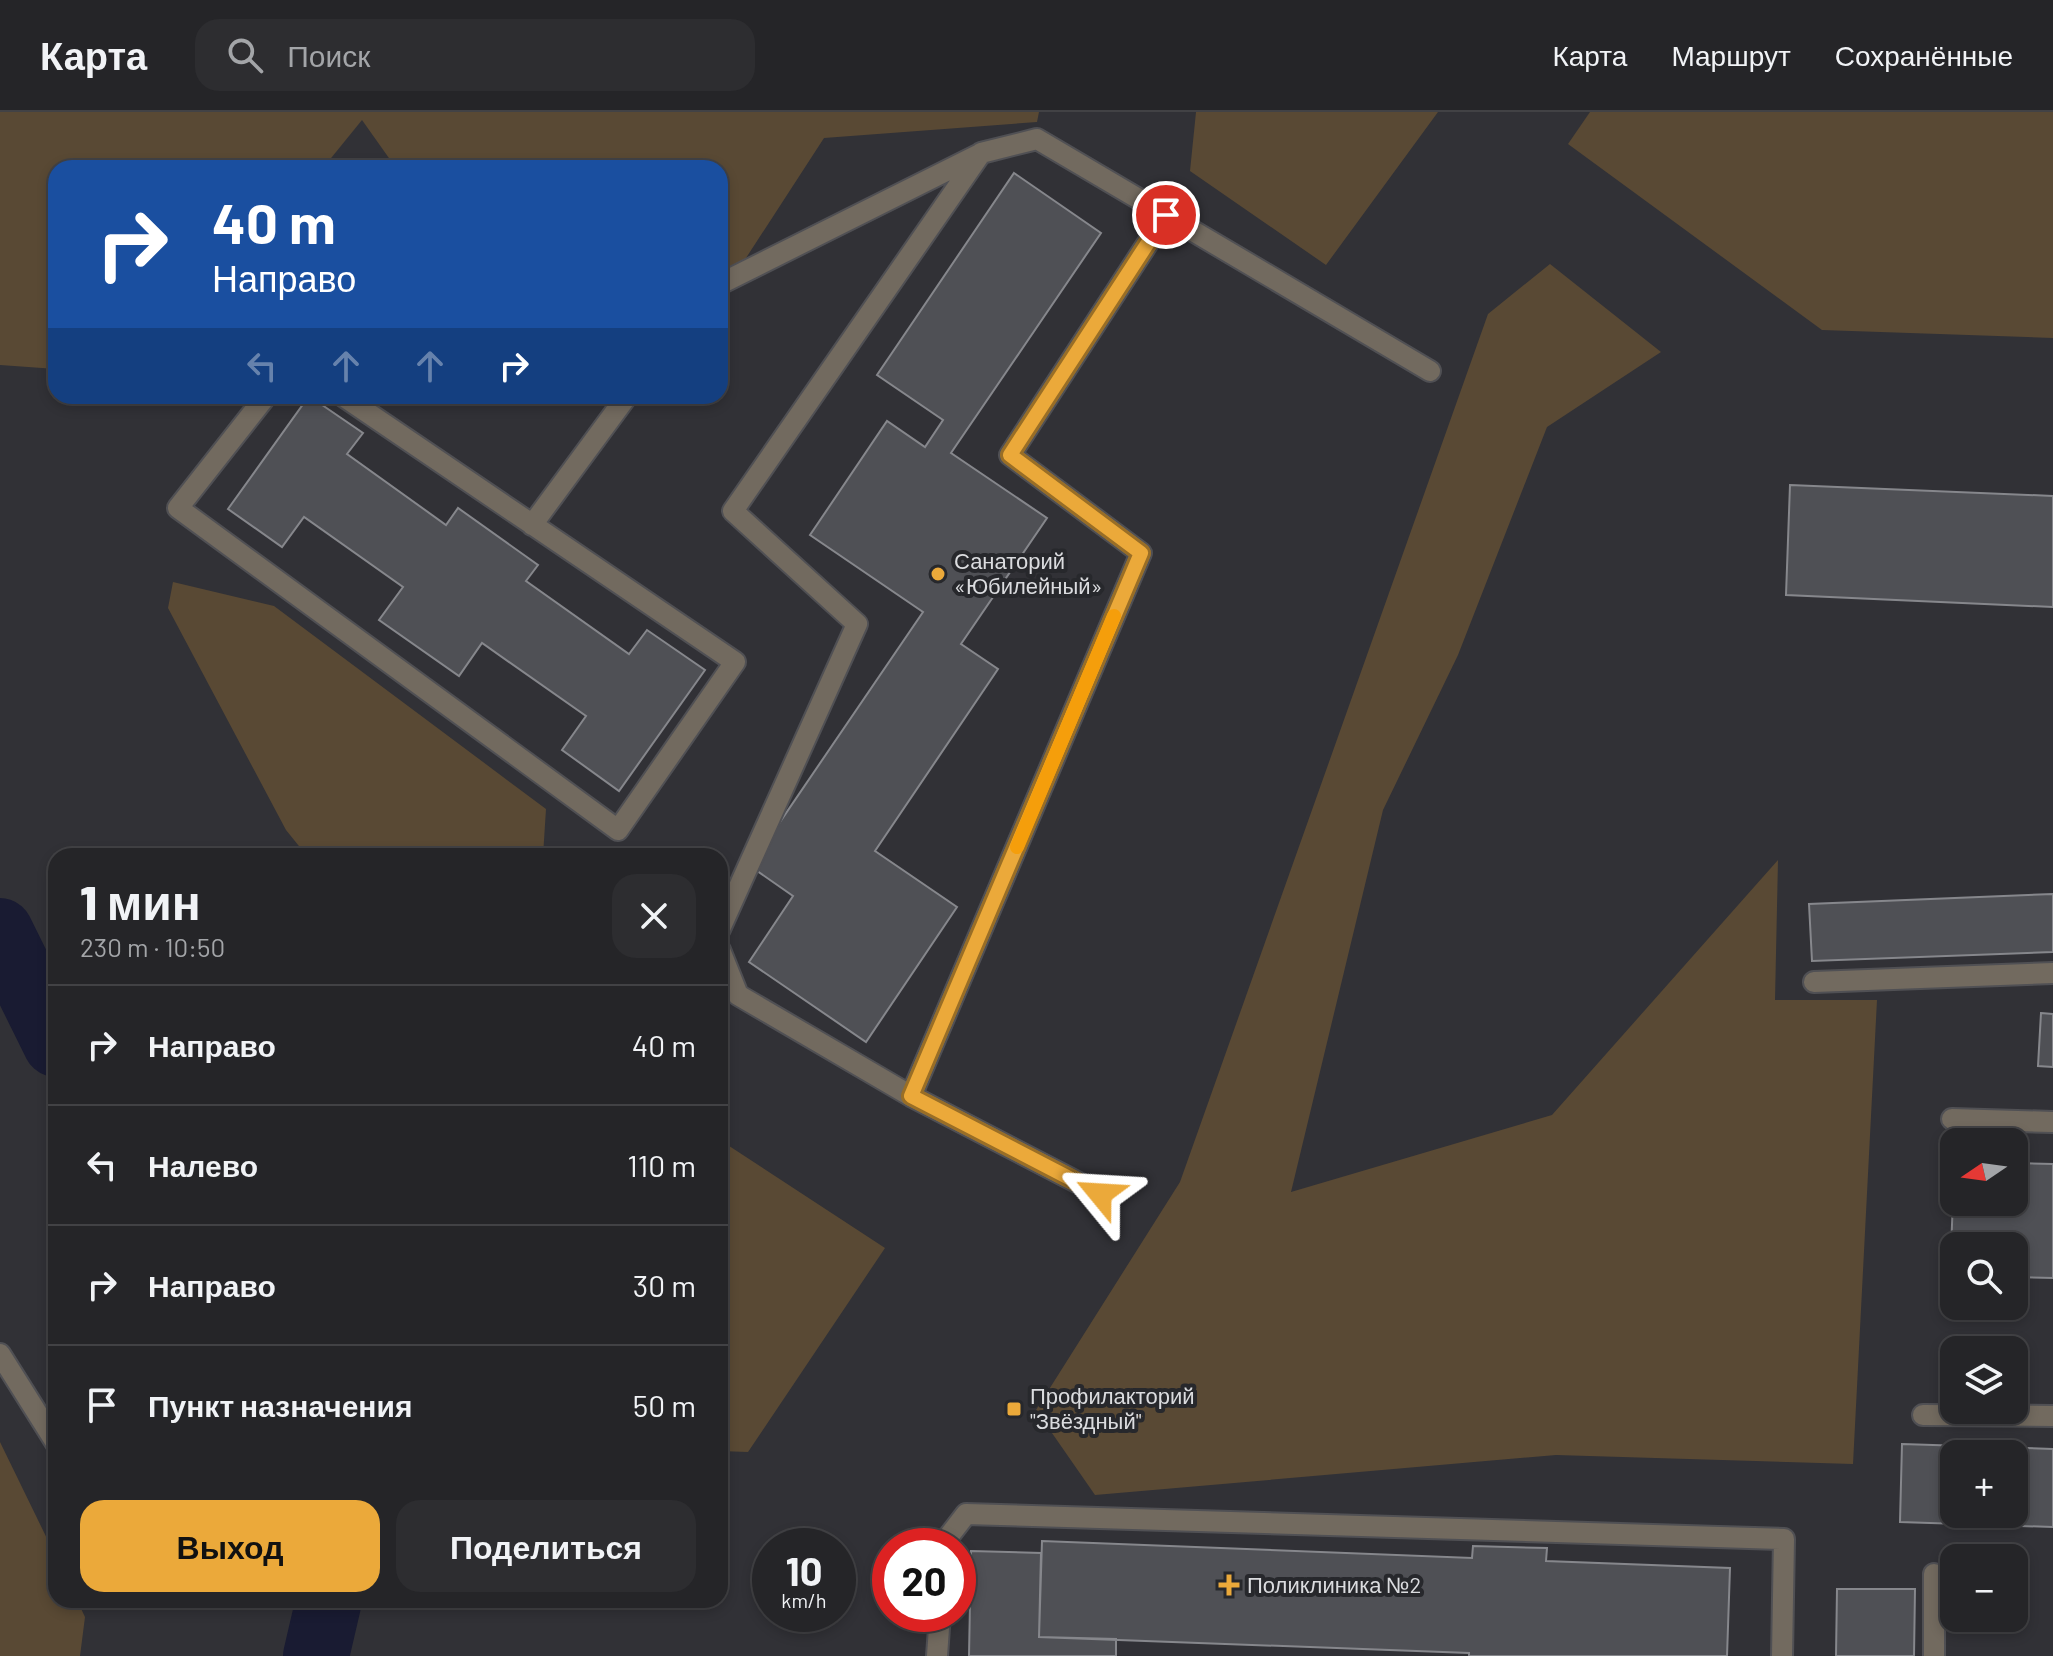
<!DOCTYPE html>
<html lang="ru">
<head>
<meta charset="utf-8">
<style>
	body { margin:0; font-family:Barlow,sans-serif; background:#2d2d30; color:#f1f3f6; height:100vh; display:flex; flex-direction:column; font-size:30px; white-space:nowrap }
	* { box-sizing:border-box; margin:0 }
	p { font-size:26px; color:#a3a5a8 }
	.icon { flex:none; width:44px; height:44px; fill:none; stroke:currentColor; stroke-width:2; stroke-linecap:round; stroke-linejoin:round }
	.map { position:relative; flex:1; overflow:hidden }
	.panel { position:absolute; left:48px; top:736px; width:680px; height:760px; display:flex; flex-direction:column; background:#252528; border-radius:24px; box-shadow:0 4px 12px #0003,0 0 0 2px #424245 }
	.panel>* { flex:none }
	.banner { position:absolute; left:48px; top:48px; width:680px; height:244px; border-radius:24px; box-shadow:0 4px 12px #0003,0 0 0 2px #424245; background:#1a4fa0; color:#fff; overflow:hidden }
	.needle { width:52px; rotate:257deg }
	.buttons { position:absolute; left:1940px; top:1016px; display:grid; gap:16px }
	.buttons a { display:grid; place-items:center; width:88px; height:88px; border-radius:16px; background:#252528; box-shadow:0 4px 12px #0003,0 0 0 2px #424245; font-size:40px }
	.speed { position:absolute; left:752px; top:1416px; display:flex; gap:16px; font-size:40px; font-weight:700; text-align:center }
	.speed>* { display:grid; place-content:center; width:104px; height:104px; border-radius:50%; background:#252528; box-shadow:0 4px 12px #0003,0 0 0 2px #424245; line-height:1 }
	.speed small { font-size:20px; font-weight:400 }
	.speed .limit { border:12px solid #d22; background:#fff; color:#111 }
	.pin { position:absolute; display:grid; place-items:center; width:68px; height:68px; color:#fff; margin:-34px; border:4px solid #fff; border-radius:50%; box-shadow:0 2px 8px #0007 }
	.me { position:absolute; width:88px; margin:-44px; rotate:297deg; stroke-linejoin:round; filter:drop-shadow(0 0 6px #0008) }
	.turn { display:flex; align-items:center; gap:28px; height:168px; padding:0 32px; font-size:36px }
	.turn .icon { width:104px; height:104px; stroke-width:2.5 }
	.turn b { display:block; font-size:56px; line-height:68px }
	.lanes { display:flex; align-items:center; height:76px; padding:0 32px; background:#0003; justify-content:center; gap:40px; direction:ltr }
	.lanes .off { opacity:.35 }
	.round { display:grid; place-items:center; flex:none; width:84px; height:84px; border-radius:24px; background:#2d2d30 }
	.head { display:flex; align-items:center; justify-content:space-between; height:136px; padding:0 32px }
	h1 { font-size:48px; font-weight:800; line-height:60px }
	.cta { display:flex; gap:16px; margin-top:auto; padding:16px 32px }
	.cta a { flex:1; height:92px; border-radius:24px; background:#eba93a; color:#111; font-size:32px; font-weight:800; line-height:92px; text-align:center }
	.cta a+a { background:#2d2d30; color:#f1f3f6 }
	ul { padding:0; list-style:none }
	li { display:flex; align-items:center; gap:24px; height:120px; padding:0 32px; border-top:2px solid #424245 }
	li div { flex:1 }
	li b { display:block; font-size:30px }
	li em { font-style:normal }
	header { display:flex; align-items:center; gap:48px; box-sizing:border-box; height:112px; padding:0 40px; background:#252528; border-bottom:2px solid #424245 }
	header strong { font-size:38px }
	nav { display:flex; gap:44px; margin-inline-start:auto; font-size:28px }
	.search { width:560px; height:72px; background:#2d2d30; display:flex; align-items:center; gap:20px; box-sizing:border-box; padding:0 28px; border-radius:24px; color:#a3a5a8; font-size:30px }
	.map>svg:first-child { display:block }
	.green { fill:#594934 }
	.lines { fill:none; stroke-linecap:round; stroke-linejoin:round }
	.river { stroke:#191b32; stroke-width:66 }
	.building { fill:#4f5055; stroke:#86878c; stroke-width:2; fill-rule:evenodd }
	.minor-casing { stroke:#505054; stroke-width:24 }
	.minor { stroke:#726a5f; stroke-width:20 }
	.route-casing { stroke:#996e26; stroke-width:20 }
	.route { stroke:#eba93a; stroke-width:14 }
	.slow { stroke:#f59e0b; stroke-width:14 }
	.poi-dot { fill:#eba93a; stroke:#27282c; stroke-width:3 }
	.labels { text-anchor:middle; stroke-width:8; stroke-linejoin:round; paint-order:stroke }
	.poi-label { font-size:22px; fill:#dbdcdf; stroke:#27282c; text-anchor:start }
</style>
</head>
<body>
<header>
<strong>Карта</strong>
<div class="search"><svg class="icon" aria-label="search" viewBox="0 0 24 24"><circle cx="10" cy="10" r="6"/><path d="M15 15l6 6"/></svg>Поиск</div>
<nav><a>Карта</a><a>Маршрут</a><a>Сохранённые</a></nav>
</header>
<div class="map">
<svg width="2053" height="1544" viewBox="0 0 2053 1544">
	<rect width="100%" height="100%" fill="#313136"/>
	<path class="green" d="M0 0H1039L1037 10 824 26 720 186V56H396L362 8 323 56H56V257L0 253Z
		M1196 0H1438L1326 153 1190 59Z
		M1590 0H2053V226L1822 218 1568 32Z
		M1550 152 1661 240 1547 315 1458 543 1383 698 1291 1080 1552 1003 1778 748 1775 888H1877L1853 1352 1556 1343 1095 1383 1036 1298 1180 1070 1488 202Z
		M173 470 274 494 546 697 543 744H307L286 718 168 496Z
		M720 1028 885 1136 748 1340 720 1339Z
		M0 1330 56 1445V1488H77L85 1505 80 1544H0Z"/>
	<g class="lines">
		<path class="river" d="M0 819 56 932
			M316 1544 329 1488"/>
	</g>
	<path class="building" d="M1014 61 1101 121 951 341 1047 406 961 532 998 557 875 739 957 795 866 930 749 850 793 784 750 754 923 500 810 423 887 309 925 335 943 308 877 263Z
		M309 284 363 321 347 342 446 413 458 396 538 453 526 469 629 542 647 518 705 558 619 679 562 638 586 604 482 531 459 564 379 508 403 475 304 405 282 435 228 397Z
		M1790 373 2053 384V495L1786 483Z
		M2053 782V840L1812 849 1809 792Z
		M2041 901 2053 902V955L2038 954Z
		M2014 1051 2053 1052V1166L2014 1165V1134H1954V1163H1950L1954 1062V1090H2014Z
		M1902 1332 2053 1337V1415L1900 1410ZM1954 1342H2014V1402H1954Z
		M1042 1429 1472 1446 1473 1434 1547 1436 1546 1449 1730 1456 1727 1544H1469V1541L1039 1525Z
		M971 1439 1041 1441 1039 1525 1116 1527V1544H969Z
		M1837 1477H1915L1914 1544H1836Z"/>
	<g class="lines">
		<defs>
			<path id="minor" d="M720 172 978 43
				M266 284 178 396 618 718 735 550 343 284
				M532 413 627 284
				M720 817 857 512 733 399 981 41 1037 27 1166 103
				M720 838 738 883 911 984
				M1814 870 2053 861
				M1952 1007 2053 1010
				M1100 1082 911 984 1141 441 1010 343 1166 103 1430 259
				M0 1242 56 1331
				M1923 1303 2053 1304
				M946 1434V1428L966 1402 1784 1427 1782 1544
				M1934 1462V1544
				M937 1544 940 1502"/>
		</defs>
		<use href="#minor" class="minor-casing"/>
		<use href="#minor" class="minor"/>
	</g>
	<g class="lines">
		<defs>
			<path id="route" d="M1100 1082 911 984 1141 441 1010 343 1166 103"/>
		</defs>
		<use href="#route" class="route-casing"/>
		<use href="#route" class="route"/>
		<path class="slow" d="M1017 735 1114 504"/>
	</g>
	<g class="poi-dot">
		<circle cx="938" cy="462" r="8"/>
		<rect x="1006" y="1289" width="16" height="16" rx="4"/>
		<path d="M1225 1461h8v8h8v8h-8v8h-8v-8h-8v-8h8z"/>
	</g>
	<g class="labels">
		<g class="poi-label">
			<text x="954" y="457">Санаторий<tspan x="954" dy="25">«Юбилейный»</tspan></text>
			<text x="1030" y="1292">Профилакторий<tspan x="1030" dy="25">"Звёздный"</tspan></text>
			<text x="1247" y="1481">Поликлиника №2</text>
		</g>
	</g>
</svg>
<div class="buttons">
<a><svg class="needle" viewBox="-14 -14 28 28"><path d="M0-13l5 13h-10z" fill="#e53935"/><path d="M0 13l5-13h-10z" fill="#a3a5a8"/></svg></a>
<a><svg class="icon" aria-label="search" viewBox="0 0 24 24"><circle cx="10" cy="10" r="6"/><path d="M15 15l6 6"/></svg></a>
<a><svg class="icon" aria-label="layers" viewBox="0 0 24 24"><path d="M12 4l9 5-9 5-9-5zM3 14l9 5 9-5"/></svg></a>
<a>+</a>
<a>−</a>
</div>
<div class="speed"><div>10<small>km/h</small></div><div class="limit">20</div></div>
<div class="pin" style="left:1166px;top:103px;background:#d93025"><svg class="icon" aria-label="arrive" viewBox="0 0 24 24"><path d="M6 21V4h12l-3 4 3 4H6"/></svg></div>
<svg class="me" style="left:1100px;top:1082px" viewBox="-20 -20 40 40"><path d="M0-17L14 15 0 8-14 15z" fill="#eba93a" stroke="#fff" stroke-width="4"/></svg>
<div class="banner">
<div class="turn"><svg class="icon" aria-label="right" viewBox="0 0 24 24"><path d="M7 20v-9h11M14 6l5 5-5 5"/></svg><div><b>40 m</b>Направо</div></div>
<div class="lanes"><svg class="icon off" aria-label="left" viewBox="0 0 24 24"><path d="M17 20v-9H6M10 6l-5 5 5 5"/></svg><svg class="icon off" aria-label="ahead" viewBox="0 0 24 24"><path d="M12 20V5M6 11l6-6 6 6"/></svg><svg class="icon off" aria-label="ahead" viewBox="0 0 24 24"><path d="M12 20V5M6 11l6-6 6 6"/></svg><svg class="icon" aria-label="right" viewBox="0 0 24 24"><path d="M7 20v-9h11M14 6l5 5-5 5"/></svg></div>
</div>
<section class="panel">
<div class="head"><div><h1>1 мин</h1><p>230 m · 10:50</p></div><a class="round"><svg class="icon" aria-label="close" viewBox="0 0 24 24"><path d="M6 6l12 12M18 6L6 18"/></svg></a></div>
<ul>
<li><svg class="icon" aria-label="right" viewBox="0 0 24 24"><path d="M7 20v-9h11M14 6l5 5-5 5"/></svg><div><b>Направо</b></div><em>40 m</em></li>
<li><svg class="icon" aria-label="left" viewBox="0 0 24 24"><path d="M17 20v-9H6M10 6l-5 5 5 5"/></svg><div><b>Налево</b></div><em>110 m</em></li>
<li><svg class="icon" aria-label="right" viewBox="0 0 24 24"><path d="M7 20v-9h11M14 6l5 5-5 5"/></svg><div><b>Направо</b></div><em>30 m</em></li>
<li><svg class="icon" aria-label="arrive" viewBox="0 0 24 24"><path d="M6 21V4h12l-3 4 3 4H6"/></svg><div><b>Пункт назначения</b></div><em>50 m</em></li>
</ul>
<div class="cta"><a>Выход</a><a>Поделиться</a></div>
</section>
</div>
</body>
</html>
